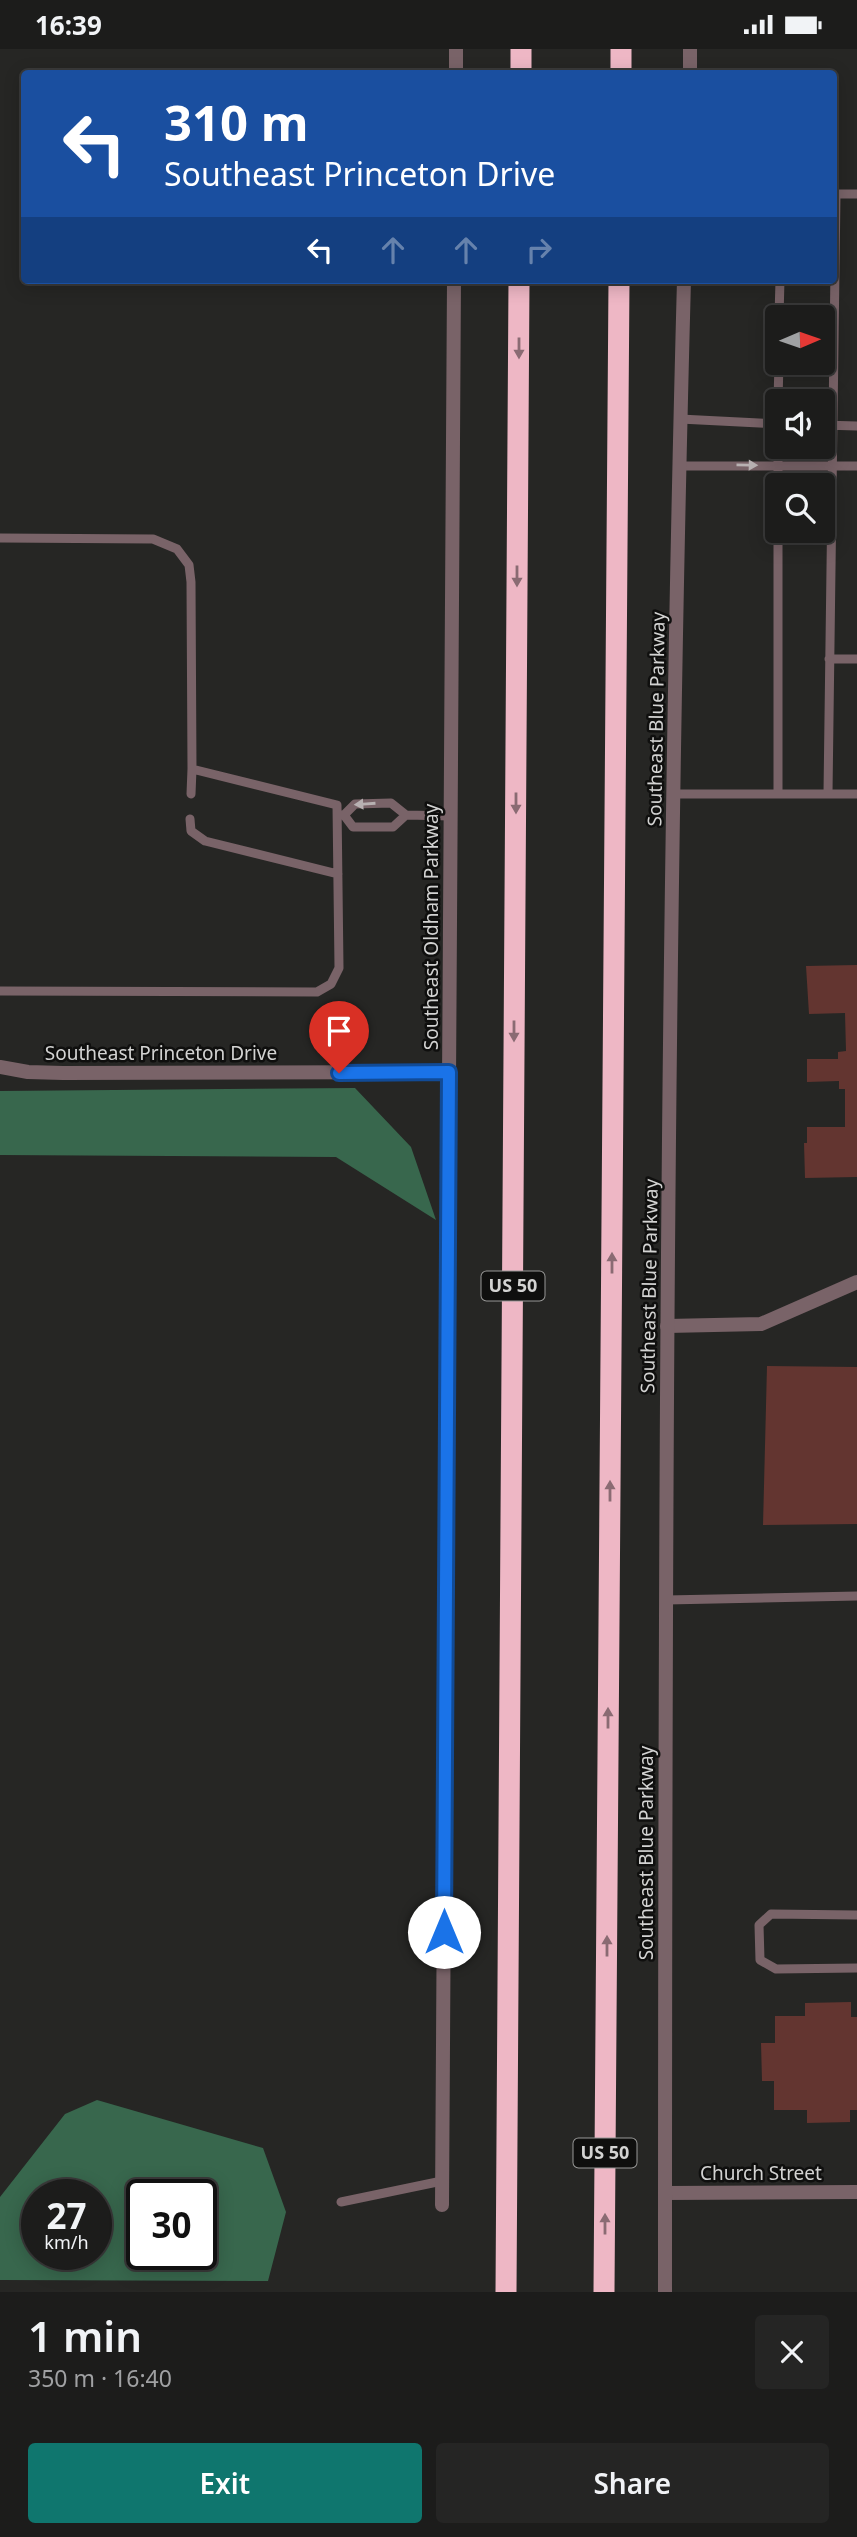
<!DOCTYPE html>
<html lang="en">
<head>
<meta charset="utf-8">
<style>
	body { margin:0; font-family:"Noto Sans",sans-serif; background:#252524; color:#f1f3f6; height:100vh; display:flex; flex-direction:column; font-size:26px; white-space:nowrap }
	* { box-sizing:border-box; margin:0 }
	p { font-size:23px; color:#a0a1a3 }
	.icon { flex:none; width:38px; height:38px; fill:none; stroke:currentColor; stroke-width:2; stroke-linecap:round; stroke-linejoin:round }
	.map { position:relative; height:2243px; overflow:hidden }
	.sheet { display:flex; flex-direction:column; background:#1c1c1b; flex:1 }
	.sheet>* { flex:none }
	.guide { position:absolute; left:21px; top:21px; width:816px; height:214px; border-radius:7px; box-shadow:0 4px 18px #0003,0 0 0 2px #3a3a3a; background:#1a4fa0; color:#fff; overflow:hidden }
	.needle { width:46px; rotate:88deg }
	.fabs { position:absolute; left:765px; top:256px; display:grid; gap:14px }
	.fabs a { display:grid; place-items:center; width:70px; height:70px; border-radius:7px; background:#1c1c1b; box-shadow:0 4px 18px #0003,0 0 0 2px #3a3a3a; font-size:35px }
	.speed { position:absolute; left:21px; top:2130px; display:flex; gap:14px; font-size:35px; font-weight:700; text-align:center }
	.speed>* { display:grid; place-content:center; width:91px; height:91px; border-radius:50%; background:#1c1c1b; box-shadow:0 4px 18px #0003,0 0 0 2px #3a3a3a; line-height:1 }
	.speed small { font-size:18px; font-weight:400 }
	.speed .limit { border:4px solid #111; border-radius:10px; background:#fff; color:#111 }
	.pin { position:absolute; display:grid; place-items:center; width:60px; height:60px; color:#fff; margin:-72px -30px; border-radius:50% 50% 50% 0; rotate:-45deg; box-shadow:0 0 7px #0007 }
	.pin .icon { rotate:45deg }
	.me { position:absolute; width:77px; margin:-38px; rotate:0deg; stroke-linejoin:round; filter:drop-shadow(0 0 5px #0008) }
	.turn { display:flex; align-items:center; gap:24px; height:147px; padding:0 28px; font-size:32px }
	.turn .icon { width:91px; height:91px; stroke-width:2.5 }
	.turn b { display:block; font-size:49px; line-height:60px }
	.lanes { display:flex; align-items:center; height:66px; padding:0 28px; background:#0003; justify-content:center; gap:35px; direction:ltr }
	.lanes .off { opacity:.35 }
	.round { display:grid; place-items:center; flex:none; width:74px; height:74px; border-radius:7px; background:#252524 }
	.summary { display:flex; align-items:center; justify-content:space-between; height:119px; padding:0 28px }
	h1 { font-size:42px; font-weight:600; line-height:52px }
	.cta { display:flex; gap:14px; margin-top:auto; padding:14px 28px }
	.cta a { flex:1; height:80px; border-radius:7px; background:#0f766e; color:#fff; font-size:28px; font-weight:600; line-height:80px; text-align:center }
	.cta a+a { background:#252524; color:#f1f3f6 }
	.status { display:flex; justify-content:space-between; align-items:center; height:49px; padding:0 35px; background:#1c1c1b; direction:ltr }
	.status svg { height:19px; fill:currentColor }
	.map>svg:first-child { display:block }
	.forest { fill:#38674d; fill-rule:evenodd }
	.building { fill:#633530 }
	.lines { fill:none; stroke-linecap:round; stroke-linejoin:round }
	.service { stroke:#796368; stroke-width:9 }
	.minor { stroke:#796368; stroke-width:14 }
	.tertiary { stroke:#796368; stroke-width:14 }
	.motorway { stroke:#eeb7c5; stroke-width:21 }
	.oneway { fill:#8a6b73 }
	.oneway2 { fill:#b8b1b2 }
	.route-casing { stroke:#114b97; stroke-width:18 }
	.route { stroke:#1a73e8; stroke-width:12 }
	.labels { text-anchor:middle; stroke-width:5; stroke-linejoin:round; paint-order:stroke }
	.shield { fill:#0f0f0e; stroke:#989897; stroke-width:2 }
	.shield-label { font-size:18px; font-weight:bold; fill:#d3d3d2 }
	.street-label { font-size:19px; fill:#d3d3d2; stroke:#0f0f0e }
</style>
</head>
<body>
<div class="status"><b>16:39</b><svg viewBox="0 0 49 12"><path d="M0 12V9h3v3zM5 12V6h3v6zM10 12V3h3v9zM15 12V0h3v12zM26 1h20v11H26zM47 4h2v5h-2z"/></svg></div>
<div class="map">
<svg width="857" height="2243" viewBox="0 0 857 2243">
	<rect width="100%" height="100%" fill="#262624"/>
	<path class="forest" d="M355 1039 411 1098 436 1171 336 1108 0 1106V1042Z
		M97 2051 263 2099 286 2163 268 2232 0 2231V2148L65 2065ZM37 2146H96V2205H37ZM142 2146H201V2205H142Z"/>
	<path class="building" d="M857 916V1128L805 1129 804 1094H807V1078H845V1040H839V1032L807 1033V1010H838V1003L846 1002 845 964 809 965 806 917Z
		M767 1317 857 1318V1475L763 1476Z
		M851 1953V1968H857V2061H850V2073L807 2074V2061H774V2032H762L761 1994H775V1967H805V1954Z"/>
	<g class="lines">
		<path class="service" d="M779 268 780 231
			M778 352 779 313
			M680 370 777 375
			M822 376 857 377
			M678 417H857
			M778 436V397
			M778 481V744
			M0 489 153 490 177 500 189 516 191 533 192 720 337 756 339 919 331 935 317 943 0 942
			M829 610H857
			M828 744 836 145H857
			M191 745 192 720
			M675 745H857
			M338 766H344L353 778H393L406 766 391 754 355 755 344 766
			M406 766 451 767
			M190 770 191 782 205 792 338 825
			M666 1551 857 1547
			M857 1866 771 1865 759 1876 760 1911 776 1920 857 1919
			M341 2153 442 2132"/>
		<path class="minor" d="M456 24V0
			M0 1018 28 1023 63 1024 449 1023
			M667 1277 761 1275 857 1233
			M665 2144 857 2143
			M442 2156 454 231"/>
		<path class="tertiary" d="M690 24V0
			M665 2243C665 1572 666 901 684 231"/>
		<path class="motorway" d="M521 24V0
			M621 24V0
			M506 2243 519 231
			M604 2243 619 231"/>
	</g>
	<defs><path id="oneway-solid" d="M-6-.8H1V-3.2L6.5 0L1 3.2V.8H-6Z" transform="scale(1.75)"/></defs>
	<g class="oneway">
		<use href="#oneway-solid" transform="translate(519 299) rotate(90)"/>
		<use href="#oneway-solid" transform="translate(517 527) rotate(90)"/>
		<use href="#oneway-solid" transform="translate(516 754) rotate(90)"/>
		<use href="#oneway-solid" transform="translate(514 982) rotate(90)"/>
		<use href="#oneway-solid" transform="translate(612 1214) rotate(-90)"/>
		<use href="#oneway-solid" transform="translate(610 1442) rotate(-90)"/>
		<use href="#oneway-solid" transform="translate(608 1669) rotate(-90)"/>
		<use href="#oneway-solid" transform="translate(607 1897) rotate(-90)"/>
		<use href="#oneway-solid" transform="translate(605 2175) rotate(-90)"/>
	</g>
	<g class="oneway2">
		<use href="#oneway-solid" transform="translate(747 416) rotate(1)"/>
		<use href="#oneway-solid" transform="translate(365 755) rotate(176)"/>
	</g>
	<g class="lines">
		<defs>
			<path id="route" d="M339 1024 449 1023 444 1883"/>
		</defs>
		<use href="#route" class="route-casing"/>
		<use href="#route" class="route"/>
	</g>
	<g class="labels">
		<g class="shield">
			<rect x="481.5" y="1222.5" width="63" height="29" rx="5"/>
			<rect x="573.5" y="2089.5" width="63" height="29" rx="5"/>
		</g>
		<g class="shield-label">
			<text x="513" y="1243">US 50</text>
			<text x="605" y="2110">US 50</text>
		</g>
		<g class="street-label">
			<text transform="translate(656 670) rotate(-89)" y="7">Southeast Blue Parkway</text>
			<text transform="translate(431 878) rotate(-90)" y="7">Southeast Oldham Parkway</text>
			<text x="161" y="1011">Southeast Princeton Drive</text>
			<text transform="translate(649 1237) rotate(-89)" y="7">Southeast Blue Parkway</text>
			<text transform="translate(646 1804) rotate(-90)" y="7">Southeast Blue Parkway</text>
			<text x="761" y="2131">Church Street</text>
		</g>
	</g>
</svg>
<div class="fabs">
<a><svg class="needle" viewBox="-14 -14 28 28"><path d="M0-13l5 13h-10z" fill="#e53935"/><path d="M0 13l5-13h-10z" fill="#a0a1a3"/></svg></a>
<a><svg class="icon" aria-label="sound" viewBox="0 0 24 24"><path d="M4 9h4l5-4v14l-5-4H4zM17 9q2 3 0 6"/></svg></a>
<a><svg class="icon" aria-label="search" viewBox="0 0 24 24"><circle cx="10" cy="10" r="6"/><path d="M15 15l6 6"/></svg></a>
</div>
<div class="speed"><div>27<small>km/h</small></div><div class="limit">30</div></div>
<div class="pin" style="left:339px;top:1024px;background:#d93025"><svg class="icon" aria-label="arrive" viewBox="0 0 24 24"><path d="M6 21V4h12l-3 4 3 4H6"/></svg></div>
<svg class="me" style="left:444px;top:1883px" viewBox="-20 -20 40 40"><circle r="19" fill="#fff"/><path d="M0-13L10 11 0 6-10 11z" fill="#1a73e8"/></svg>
<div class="guide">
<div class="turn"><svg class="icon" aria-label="left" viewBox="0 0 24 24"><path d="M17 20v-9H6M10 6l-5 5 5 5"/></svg><div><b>310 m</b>Southeast Princeton Drive</div></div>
<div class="lanes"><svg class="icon" aria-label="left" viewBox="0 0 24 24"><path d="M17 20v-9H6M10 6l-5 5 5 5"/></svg><svg class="icon off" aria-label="ahead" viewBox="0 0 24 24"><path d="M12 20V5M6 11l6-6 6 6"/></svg><svg class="icon off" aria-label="ahead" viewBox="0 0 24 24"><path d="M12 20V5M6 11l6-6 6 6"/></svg><svg class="icon off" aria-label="right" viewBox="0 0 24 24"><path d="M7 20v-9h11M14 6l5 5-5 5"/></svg></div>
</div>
</div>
<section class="sheet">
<div class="summary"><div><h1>1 min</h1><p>350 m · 16:40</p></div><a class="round"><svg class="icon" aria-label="close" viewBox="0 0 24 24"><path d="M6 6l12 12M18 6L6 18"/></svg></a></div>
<div class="cta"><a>Exit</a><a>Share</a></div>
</section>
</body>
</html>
